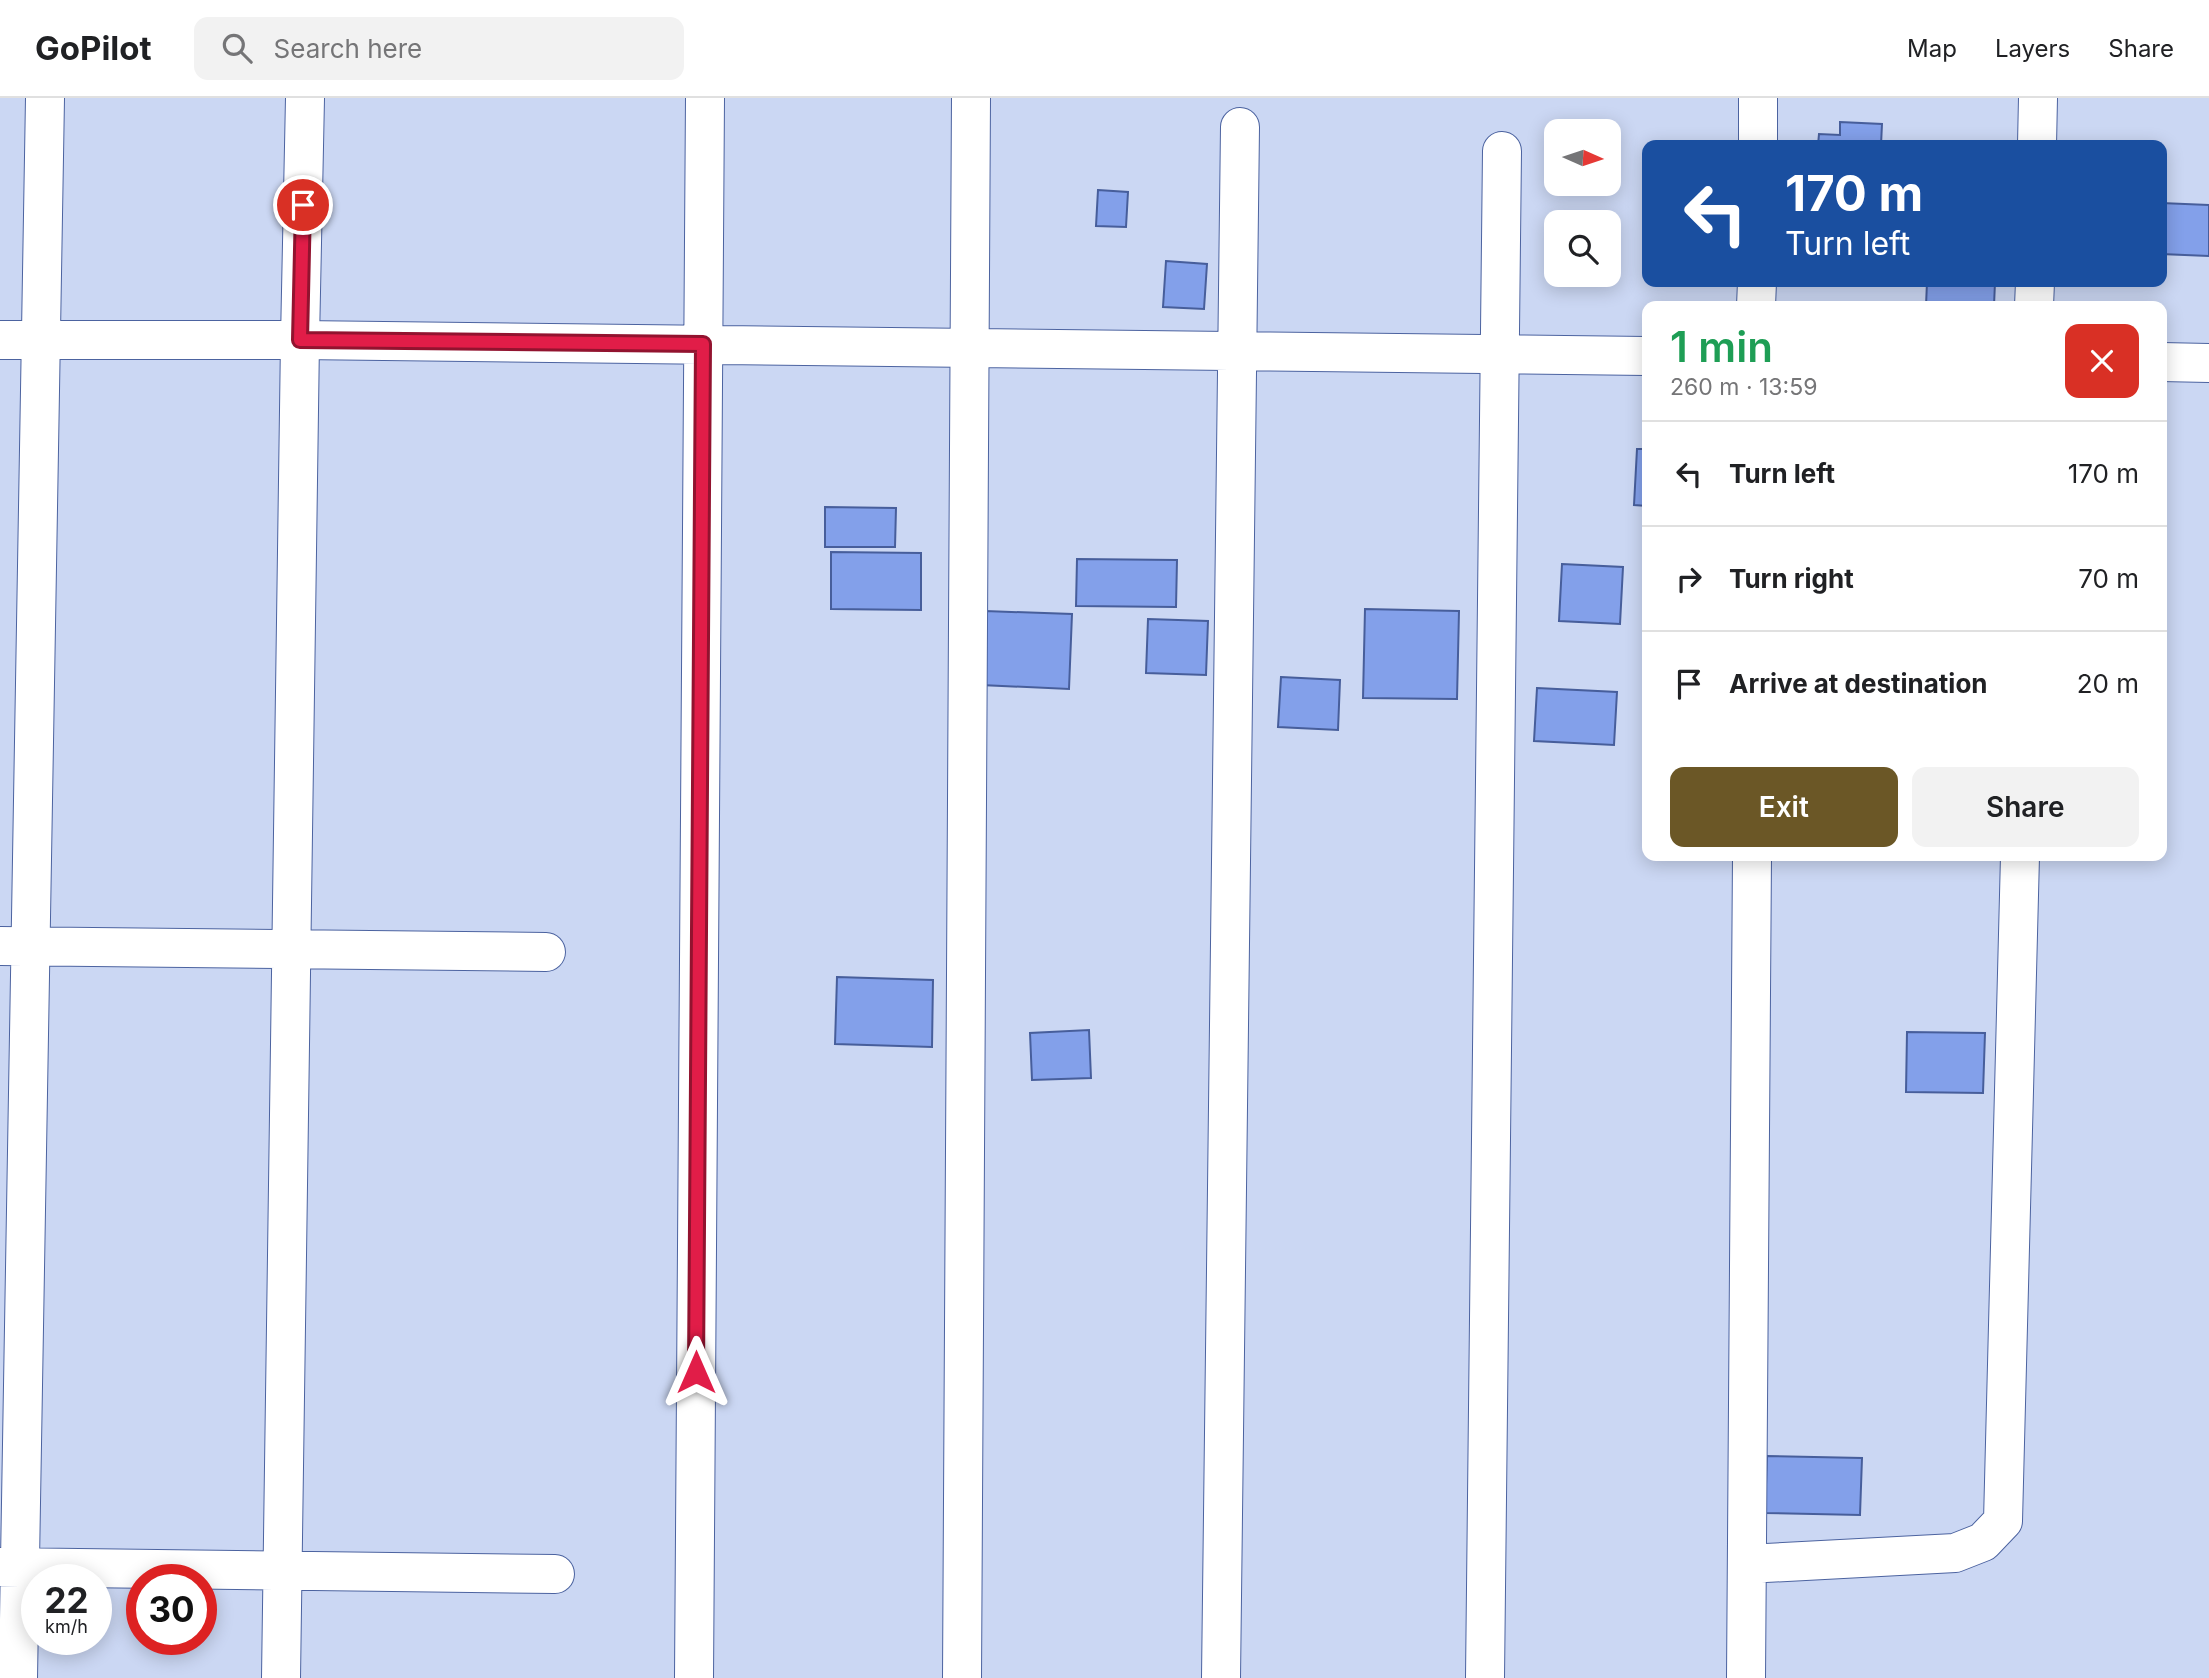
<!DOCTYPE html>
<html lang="en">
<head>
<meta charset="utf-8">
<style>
	body { margin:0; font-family:Inter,sans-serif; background:#f2f2f2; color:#202124; height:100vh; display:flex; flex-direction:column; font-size:26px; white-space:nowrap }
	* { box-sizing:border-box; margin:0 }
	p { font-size:23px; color:#757577 }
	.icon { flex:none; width:38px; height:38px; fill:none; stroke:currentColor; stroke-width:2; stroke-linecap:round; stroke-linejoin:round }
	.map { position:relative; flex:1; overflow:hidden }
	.side { position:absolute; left:1642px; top:203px; width:525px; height:560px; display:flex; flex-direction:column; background:#fff; border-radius:14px; box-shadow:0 4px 18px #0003 }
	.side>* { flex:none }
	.top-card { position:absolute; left:1642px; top:42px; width:525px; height:147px; border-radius:14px; box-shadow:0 4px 18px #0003; background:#1a4fa0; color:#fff; overflow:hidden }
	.needle { width:46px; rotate:93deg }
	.buttons { position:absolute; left:1544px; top:21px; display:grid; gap:14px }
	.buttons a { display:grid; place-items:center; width:77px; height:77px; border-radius:14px; background:#fff; box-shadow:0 4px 18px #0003; font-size:35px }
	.speed { position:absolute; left:21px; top:1466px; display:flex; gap:14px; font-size:35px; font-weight:700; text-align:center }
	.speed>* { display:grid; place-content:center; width:91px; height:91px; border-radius:50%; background:#fff; box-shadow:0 4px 18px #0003; line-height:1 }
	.speed small { font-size:18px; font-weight:400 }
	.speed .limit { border:10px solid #d22; background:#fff; color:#111 }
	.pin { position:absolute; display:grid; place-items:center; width:60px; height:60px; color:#fff; margin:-30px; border:4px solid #fff; border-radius:50%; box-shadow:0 2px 7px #0007 }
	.me { position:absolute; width:77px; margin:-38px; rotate:0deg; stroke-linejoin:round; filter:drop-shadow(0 0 5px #0008) }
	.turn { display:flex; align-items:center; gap:24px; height:147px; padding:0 28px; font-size:32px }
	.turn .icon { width:91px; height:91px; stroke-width:2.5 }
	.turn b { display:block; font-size:49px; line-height:60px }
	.round { display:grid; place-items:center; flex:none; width:74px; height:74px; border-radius:14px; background:#f2f2f2 }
	.overview { display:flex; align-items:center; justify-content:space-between; height:119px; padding:0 28px }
	h1 { font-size:42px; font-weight:600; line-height:52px; color:#1e9e55 }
	.primary-button { display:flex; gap:14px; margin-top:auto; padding:14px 28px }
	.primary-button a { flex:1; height:80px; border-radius:14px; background:#6b5726; color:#fff; font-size:28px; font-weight:600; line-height:80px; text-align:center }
	.primary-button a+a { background:#f2f2f2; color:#202124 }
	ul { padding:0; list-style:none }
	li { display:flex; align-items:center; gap:21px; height:105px; padding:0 28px; border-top:2px solid #e0e0e0 }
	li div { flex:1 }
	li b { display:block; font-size:26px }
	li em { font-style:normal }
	header { display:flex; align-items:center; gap:42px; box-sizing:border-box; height:98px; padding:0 35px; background:#fff; border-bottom:2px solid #e0e0e0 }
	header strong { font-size:33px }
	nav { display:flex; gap:38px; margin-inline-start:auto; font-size:24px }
	.search { width:490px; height:63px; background:#f2f2f2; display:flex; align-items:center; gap:18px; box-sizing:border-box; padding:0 24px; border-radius:14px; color:#757577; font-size:26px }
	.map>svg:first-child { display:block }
	.building { fill:#83a0ea; stroke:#475e9b; stroke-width:2 }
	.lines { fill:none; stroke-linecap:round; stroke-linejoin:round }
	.street-casing { stroke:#4c63a0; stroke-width:40 }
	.street { stroke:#fff; stroke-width:38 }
	.route-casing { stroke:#92132f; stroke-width:18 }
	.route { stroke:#e11d48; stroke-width:12 }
</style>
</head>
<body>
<header>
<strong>GoPilot</strong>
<div class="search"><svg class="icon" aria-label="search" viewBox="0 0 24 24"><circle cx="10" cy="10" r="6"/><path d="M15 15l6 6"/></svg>Search here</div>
<nav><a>Map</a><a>Layers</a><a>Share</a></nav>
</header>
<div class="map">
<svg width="2209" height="1580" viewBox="0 0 2209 1580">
	<rect width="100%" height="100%" fill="#cbd7f3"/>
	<path class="building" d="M1840 24 1882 26 1881 47H1818L1819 36 1840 37Z
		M1098 92 1128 94 1126 129 1096 128Z
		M2161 105 2209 107V158L2161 156Z
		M1166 163 1207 166 1204 211 1163 209Z
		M1927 184H1995L1994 208H1926Z
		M1637 351H1647V408L1634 407Z
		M825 409 896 410 895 449H825Z
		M831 454 921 455V512L831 511Z
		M1077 461 1177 462 1176 509 1076 508Z
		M1562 466 1623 469 1620 526 1559 523Z
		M1365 511 1459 513 1457 601 1363 600Z
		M985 513 1072 516 1069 591 981 587Z
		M1148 521 1208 523 1206 577 1146 575Z
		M1281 579 1340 582 1338 632 1278 629Z
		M1537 590 1617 594 1614 647 1534 643Z
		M837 879 933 882 932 949 835 946Z
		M1089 932 1091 980 1032 982 1030 935Z
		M1907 934 1985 935 1983 995 1906 994Z
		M1767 1358 1862 1360 1860 1417 1765 1415Z"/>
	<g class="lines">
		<defs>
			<path id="street" d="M1758 47V0
				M2037 47 2038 0
				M1756 208 1757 184
				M2034 208 2035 184
				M0 242H300L1647 258
				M2161 264 2209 265
				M0 848 546 854
				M1747 1466 1955 1455 1983 1444 2003 1423 2020 758
				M0 1469 555 1476
				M18 1580 45 0
				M281 1580 300 242 305 0
				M694 1580 705 0
				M962 1580 971 0
				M1221 1580 1240 29
				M1485 1580 1502 53
				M1746 1580 1752 758"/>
		</defs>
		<use href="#street" class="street-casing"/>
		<use href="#street" class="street"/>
	</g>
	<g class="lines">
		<defs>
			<path id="route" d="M303 107 300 242 703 246 696 1274"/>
		</defs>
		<use href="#route" class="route-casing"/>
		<use href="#route" class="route"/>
	</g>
</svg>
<div class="buttons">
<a><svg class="needle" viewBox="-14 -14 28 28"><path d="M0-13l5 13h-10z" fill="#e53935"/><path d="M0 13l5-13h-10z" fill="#757577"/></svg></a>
<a><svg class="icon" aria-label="search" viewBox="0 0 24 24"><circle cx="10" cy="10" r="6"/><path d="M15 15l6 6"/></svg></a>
</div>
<div class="speed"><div>22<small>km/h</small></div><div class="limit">30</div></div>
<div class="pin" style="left:303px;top:107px;background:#d93025"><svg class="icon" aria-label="arrive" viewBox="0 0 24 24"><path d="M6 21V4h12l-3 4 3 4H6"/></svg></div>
<svg class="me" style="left:696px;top:1274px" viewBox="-20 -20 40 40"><path d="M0-17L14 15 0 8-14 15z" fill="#e11d48" stroke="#fff" stroke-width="4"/></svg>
<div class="top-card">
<div class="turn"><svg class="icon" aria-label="left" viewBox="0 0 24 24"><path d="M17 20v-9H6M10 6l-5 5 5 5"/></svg><div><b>170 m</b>Turn left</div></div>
</div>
<section class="side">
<div class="overview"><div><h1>1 min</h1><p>260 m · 13:59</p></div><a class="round" style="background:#d93025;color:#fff"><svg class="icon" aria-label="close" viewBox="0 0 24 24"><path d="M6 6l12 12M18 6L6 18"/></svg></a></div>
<ul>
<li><svg class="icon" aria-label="left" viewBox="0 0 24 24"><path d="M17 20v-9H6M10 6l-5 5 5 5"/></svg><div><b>Turn left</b></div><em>170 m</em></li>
<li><svg class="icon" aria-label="right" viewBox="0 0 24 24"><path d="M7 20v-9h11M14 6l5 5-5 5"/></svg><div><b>Turn right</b></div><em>70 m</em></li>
<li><svg class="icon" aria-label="arrive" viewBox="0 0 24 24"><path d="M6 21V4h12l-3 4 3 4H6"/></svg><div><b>Arrive at destination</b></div><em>20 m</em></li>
</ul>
<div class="primary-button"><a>Exit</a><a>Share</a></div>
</section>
</div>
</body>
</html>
